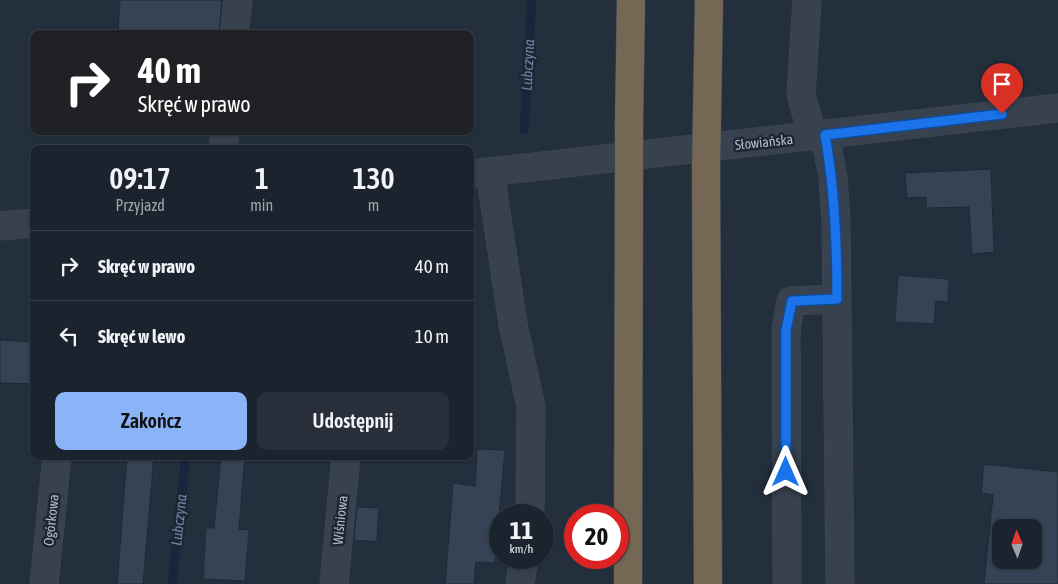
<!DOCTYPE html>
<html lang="pl">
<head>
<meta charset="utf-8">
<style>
	body { margin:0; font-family:"Asap Condensed",sans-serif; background:#282f3a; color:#f1f3f6; height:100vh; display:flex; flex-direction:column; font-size:19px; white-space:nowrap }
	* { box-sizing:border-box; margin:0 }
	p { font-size:16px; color:#a0a4aa }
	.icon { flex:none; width:28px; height:28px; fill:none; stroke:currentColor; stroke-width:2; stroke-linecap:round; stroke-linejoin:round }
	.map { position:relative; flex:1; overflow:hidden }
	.side { position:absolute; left:30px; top:145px; width:444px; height:315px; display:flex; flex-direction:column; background:#1b232e; border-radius:10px; box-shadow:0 1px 4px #0004,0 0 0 1px #39404a }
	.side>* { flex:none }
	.banner { position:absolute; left:30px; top:30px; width:444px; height:105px; border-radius:10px; box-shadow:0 1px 4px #0004,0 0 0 1px #39404a; background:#202124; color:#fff; overflow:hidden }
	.needle { width:32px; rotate:358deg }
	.controls { position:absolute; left:992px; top:519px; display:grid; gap:10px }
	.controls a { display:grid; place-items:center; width:50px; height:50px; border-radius:10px; background:#1b232e; box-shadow:0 1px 4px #0004,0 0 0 1px #39404a; font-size:25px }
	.speed { position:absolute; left:489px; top:504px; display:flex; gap:10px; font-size:25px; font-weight:700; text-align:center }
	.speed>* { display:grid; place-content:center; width:65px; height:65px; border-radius:50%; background:#1b232e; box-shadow:0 1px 4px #0004,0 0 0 1px #39404a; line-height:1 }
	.speed small { font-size:12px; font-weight:400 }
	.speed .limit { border:8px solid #d22; background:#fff; color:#111 }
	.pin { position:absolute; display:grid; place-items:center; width:42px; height:42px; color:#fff; margin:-51px -21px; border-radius:50% 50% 50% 0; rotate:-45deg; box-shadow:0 0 5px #0007 }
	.pin .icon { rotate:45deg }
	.me { position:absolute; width:55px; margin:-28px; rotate:0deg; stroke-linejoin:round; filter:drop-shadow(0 0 4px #0008) }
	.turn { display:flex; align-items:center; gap:18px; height:105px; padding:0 25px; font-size:22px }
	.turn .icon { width:65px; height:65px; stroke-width:2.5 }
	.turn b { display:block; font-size:35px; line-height:42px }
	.eta { display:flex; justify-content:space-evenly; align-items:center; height:85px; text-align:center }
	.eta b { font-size:30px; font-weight:600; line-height:35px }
	.button { display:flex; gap:10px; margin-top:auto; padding:10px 25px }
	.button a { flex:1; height:58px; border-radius:10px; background:#8ab4f8; color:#111; font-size:20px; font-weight:600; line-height:58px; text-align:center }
	.button a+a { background:#282f3a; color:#f1f3f6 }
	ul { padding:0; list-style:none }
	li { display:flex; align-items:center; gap:15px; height:70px; padding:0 25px; border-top:1px solid #39404a }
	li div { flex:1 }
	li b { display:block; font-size:19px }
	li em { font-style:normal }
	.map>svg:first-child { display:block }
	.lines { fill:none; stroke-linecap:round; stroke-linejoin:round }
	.stream { stroke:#17263c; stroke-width:9 }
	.building { fill:#364354; stroke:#1f2835; fill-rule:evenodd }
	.minor-casing { stroke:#414a57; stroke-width:29 }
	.highway-casing { stroke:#434c59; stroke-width:29 }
	.minor { stroke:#38414e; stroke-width:28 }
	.highway { stroke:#746855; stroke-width:28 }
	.highway-bridge-casing { stroke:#434c59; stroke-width:29; stroke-linecap:butt }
	.highway-bridge { stroke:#746855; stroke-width:28 }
	.route-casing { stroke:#114b97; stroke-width:12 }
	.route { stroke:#1a73e8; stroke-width:9 }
	.labels { text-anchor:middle; stroke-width:5; stroke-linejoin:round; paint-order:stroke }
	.street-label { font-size:14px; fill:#b4bcc9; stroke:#1d2633 }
	.water-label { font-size:15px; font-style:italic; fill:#6d86a8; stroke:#1d2633 }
</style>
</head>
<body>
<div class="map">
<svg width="1058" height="584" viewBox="0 0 1058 584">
	<rect width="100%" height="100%" fill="#242f3e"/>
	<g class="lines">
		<path class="stream" d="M524 130 532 0
			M172 584 186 456"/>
	</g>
	<path class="building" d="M120 0H222L219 34H118Z
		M991 169 994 252 972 254 969 207 926 208V197L907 198 905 173Z
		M898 275 949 279 948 302 936 301 934 324 895 322Z
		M0 340 34 342V384L0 383Z
		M477 449 505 450 495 563 476 562 474 584H445L453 483 475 486Z
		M127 456H154L143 584H117Z
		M221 456H245L239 529 249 530 245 581 203 579 206 528H214Z
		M984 464 1058 472V584H984L993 495 981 493ZM1001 528H1034V560H1001Z
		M357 507 379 508 377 542 354 540Z"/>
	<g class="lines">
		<defs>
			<path id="minor" d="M807 0 801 95 813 136
				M234 34 238 0
				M825 135 833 178 836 221 840 584
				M223 149 225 131
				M490 172 513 324 531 407 530 515
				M470 174 1058 108
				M0 226 34 223
				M44 584 57 456
				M334 584 346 456
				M520 584 524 558
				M787 584 786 330 791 301 837 299"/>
			<path id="highway" d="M707 115 709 0
				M629 124 631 0
				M706 169 708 584
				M628 584 629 177"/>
		</defs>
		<use href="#minor" class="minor-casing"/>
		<use href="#highway" class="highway-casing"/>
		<use href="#minor" class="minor"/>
		<use href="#highway" class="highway"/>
		<defs>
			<path id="highway-bridge" d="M706 169 707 115
				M629 177V124"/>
		</defs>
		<use href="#highway-bridge" class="highway-bridge-casing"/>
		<use href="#highway-bridge" class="highway-bridge"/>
	</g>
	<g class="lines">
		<defs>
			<path id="route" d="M786 472V330L792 301 837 299C837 243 835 190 825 135L1002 114"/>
		</defs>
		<use href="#route" class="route-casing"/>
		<use href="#route" class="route"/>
	</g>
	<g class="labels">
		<g class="street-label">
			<text transform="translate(764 142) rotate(-6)" y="5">Słowiańska</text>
			<text transform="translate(51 520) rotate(-84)" y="5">Ogórkowa</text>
			<text transform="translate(340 520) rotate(-84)" y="5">Wiśniowa</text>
		</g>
		<g class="water-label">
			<text transform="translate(528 65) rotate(-87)" y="5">Lubczyna</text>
			<text transform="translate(179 520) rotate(-84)" y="5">Lubczyna</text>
		</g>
	</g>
</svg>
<div class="controls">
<a><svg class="needle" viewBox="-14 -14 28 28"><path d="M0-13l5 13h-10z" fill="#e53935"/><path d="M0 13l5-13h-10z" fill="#a0a4aa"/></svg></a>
</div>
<div class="speed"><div>11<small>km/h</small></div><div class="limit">20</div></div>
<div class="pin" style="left:1002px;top:114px;background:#d93025"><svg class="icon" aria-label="arrive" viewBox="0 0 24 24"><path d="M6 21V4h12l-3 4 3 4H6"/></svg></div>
<svg class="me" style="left:786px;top:472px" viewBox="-20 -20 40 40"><path d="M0-17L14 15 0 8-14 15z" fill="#1a73e8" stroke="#fff" stroke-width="4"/></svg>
<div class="banner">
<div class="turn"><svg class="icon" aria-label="right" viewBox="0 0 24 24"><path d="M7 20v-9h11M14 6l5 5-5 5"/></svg><div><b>40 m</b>Skręć w prawo</div></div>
</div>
<section class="side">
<div class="eta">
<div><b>09:17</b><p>Przyjazd</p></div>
<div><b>1</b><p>min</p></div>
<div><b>130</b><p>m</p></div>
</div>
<ul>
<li><svg class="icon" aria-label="right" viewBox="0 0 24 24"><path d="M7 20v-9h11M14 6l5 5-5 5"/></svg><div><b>Skręć w prawo</b></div><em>40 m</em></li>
<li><svg class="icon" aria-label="left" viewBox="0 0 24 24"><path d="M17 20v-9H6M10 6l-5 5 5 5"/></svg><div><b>Skręć w lewo</b></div><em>10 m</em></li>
</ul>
<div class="button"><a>Zakończ</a><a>Udostępnij</a></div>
</section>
</div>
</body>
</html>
